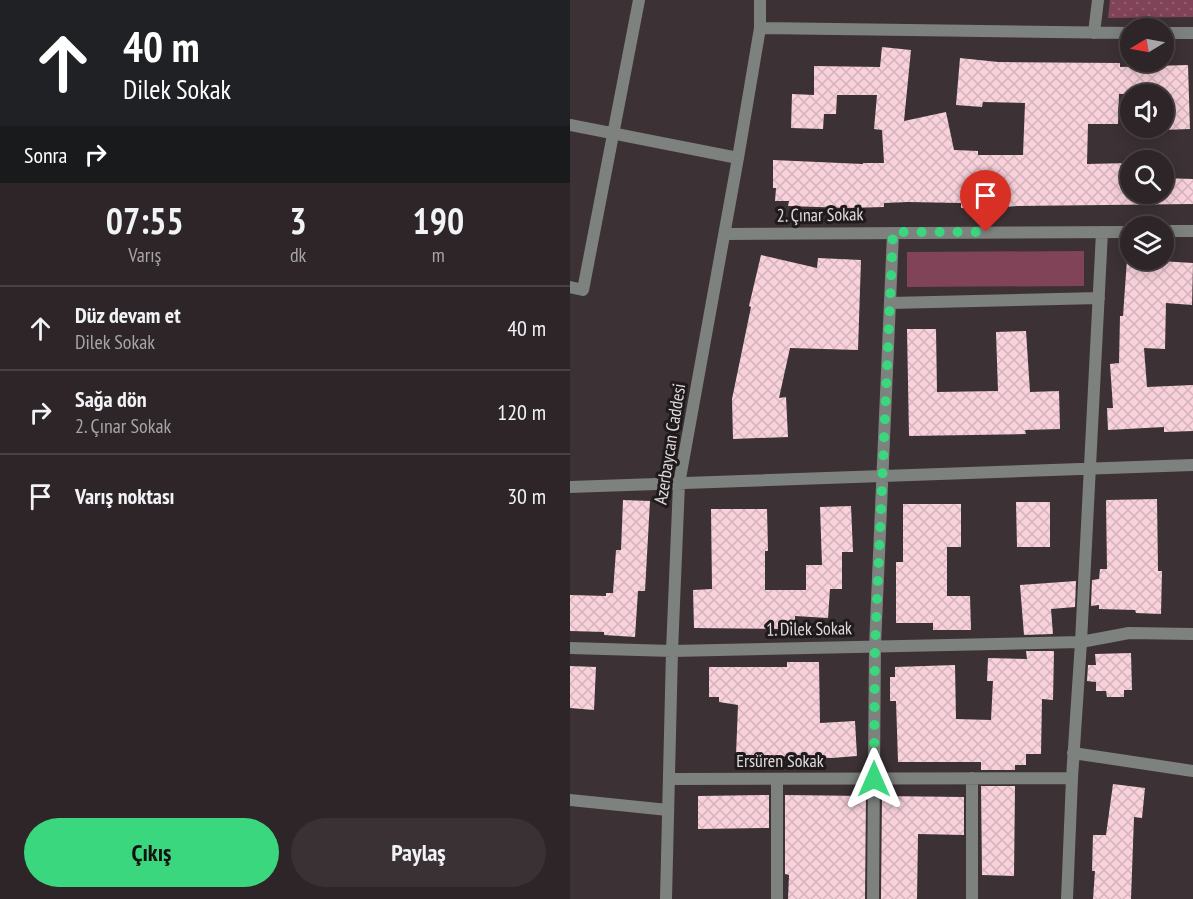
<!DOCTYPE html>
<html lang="tr">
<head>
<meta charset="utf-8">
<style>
	body { margin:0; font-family:"PT Sans Narrow",sans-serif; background:#393133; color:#f1f3f6; height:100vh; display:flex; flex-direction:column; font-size:22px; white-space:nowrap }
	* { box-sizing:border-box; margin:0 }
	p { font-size:20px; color:#a7a5a7 }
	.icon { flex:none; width:33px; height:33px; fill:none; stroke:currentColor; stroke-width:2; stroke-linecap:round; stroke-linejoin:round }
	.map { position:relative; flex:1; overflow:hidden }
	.sheet { display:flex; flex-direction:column; background:#2d2527; width:570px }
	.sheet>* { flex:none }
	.top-card { background:#202124; color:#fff; overflow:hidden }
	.needle { width:39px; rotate:260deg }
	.buttons { position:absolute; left:550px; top:18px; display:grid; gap:12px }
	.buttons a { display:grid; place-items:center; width:54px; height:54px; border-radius:50%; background:#2d2527; box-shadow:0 3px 15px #0003,0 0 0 2px #484244; font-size:30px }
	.pin { position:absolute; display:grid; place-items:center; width:51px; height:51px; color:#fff; margin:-62px -26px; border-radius:50% 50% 50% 0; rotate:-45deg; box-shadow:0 0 6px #0007 }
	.pin .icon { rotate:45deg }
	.me { position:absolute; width:66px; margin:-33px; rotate:0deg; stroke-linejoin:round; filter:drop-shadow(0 0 4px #0008) }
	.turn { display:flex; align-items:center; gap:21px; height:126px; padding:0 24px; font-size:27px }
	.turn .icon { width:78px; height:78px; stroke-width:2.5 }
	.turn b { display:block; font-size:42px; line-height:51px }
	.then { display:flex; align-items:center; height:57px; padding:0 24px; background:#0003; gap:12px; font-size:22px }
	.eta { display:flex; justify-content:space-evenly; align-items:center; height:102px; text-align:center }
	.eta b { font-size:36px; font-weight:700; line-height:42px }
	.cta { display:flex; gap:12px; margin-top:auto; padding:12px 24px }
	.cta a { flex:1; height:69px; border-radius:36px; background:#3bd77e; color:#111; font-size:24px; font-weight:700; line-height:69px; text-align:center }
	.cta a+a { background:#393133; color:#f1f3f6 }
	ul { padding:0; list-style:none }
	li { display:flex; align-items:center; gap:18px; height:84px; padding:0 24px; border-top:2px solid #484244 }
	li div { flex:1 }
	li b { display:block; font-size:22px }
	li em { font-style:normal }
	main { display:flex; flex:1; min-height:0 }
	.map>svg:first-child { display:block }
	.grass { fill:url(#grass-dots) }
	.park { fill:#804357 }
	.building { fill:url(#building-cross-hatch) }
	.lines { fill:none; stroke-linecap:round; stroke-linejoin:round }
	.minor { stroke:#7d827e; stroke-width:12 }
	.route { stroke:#3bd77e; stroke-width:10; stroke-dasharray:0 18 }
	.labels { text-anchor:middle; stroke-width:6; stroke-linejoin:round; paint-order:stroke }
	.street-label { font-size:18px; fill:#e1dadb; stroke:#1f1a1c }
</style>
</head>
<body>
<main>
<section class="sheet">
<div class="top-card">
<div class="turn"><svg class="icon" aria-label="ahead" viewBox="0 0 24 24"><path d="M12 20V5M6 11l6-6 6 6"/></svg><div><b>40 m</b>Dilek Sokak</div></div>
<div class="then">Sonra<svg class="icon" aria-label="right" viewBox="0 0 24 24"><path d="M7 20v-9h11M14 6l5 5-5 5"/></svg></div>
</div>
<div class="eta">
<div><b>07:55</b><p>Varış</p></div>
<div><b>3</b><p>dk</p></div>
<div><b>190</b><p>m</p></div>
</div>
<ul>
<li><svg class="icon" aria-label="ahead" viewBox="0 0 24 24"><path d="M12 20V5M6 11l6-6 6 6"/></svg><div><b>Düz devam et</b><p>Dilek Sokak</p></div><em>40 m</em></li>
<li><svg class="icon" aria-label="right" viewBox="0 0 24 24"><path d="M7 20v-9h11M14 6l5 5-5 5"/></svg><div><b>Sağa dön</b><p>2. Çınar Sokak</p></div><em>120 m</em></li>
<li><svg class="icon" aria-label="arrive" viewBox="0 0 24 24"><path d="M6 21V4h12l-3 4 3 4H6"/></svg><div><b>Varış noktası</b></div><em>30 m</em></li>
</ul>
<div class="cta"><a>Çıkış</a><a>Paylaş</a></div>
</section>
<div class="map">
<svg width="623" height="899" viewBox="0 0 623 899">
	<defs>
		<pattern id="grass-dots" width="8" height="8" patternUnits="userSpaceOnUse" patternTransform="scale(1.5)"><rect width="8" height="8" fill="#804357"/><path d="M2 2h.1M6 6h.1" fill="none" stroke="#925e6f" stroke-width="1.8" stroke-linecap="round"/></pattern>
		<pattern id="building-cross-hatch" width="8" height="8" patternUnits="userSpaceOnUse" patternTransform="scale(1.5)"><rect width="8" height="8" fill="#f8d1db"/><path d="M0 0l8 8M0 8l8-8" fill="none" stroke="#d4b4bc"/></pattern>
	</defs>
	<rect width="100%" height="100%" fill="#3c3134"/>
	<path class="grass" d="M540 0H623V17L538 18Z"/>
	<path class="park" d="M514 251V286L337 287V252Z"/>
	<path class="building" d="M312 47 341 50 334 121 376 112 384 150 408 151V155H453L455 103 413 102 412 107 386 105 390 58 428 62 550 63V67L618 65 620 129 592 130V128H594V94H549L548 124H518L517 164 561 163V194H594V178L623 179V204L447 206 413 209 391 208V203L338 202 314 203V207L277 208 218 206 219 201H205L206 188H203V160L293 164V163H314L312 130 304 129 307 95H267L266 114H254L253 129 221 128 222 94 244 95V66L310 67Z
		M191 255 247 268 248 258 291 260 288 350 220 348 209 398 216 397 218 437 163 439 162 399 181 307 179 306Z
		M557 259 623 263 622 305 596 303 595 349 574 348 577 387 623 385V431L594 432V427L538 430 537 408H543L540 364 549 363 550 316H553Z
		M337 329H366L367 392 428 391 426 332 456 331 460 392 489 391 490 429 455 430 456 434 339 436Z
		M587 499 588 571H592L591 614 566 613 565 610 529 609V605L521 606 522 580 529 579 530 569H537L536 500Z
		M53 500 80 501 75 591H68L65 637 34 635V632L0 631V595L36 596V593H43L46 550H51Z
		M446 502H480V547H447Z
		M333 504H391V547H377V596H400L401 630H363V623H326V562H333Z
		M281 506 283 552H272V589H260L258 618 225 616V629L124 628 123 590 142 589 141 509H197L198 551H195V590H236V565H252L250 507Z
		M506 581 505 607 481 609 483 634 454 635 450 585Z
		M456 651H484L483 700 472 699 471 754H456V765H445V770H411V762H328L326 701H320V677H325V667L385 665 386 719 421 720 423 681H417L418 658 457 659Z
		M561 653 562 690H554V697H537L536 691H526V682L517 681 518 665H526L525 654Z
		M217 662H249L250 723 285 721 287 756 262 758 166 755 168 705 149 702V697H139V667H217Z
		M0 666 26 667 24 710 0 708Z
		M543 784 575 788 572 818 564 817 561 899H523L525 871H522L523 835H536Z
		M411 786H445L444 876 412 875Z
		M199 795V828L128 829V796Z
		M215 795 296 796 295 899H218L219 875 215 874Z
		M312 796 394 797V835L348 834 347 899H311Z"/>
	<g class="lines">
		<path class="minor" d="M190 28 561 33
			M524 33 528 0
			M594 33H623
			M0 125 168 158
			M594 231H623
			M155 234 561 232
			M0 287 13 290 69 0
			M320 303 529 298
			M0 487 623 465
			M0 648 102 651 511 642 559 633 623 634
			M503 753 623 771
			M99 779 502 778
			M207 779V899
			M0 800 98 810
			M96 899 102 651 109 484 168 158 190 28V0
			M303 899 305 646 323 233
			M402 899V778
			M497 899 502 778 511 642 532 232"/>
	</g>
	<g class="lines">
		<path class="route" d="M304 779 305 646 323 232H416"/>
	</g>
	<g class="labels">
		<g class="street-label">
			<text transform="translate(250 215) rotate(-1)" y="6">2. Çınar Sokak</text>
			<text transform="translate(100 444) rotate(-81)" y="6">Azerbaycan Caddesi</text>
			<text transform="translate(239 629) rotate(-1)" y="6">1. Dilek Sokak</text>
			<text x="210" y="767">Ersüren Sokak</text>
		</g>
	</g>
</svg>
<div class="buttons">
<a><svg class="needle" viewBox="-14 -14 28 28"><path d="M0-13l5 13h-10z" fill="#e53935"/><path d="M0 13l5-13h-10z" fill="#a7a5a7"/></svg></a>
<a><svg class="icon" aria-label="sound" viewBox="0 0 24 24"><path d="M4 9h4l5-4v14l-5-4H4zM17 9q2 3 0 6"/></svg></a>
<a><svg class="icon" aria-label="search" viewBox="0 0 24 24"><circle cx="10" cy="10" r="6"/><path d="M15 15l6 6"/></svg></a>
<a><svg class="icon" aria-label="layers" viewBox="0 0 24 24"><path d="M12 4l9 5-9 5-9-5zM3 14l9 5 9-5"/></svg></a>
</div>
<div class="pin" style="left:416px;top:232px;background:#d93025"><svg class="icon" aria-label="arrive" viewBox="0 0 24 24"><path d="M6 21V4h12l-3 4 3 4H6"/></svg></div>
<svg class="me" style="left:304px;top:779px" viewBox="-20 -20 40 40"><path d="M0-17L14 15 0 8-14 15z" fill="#3bd77e" stroke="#fff" stroke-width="4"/></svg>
</div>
</main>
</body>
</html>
